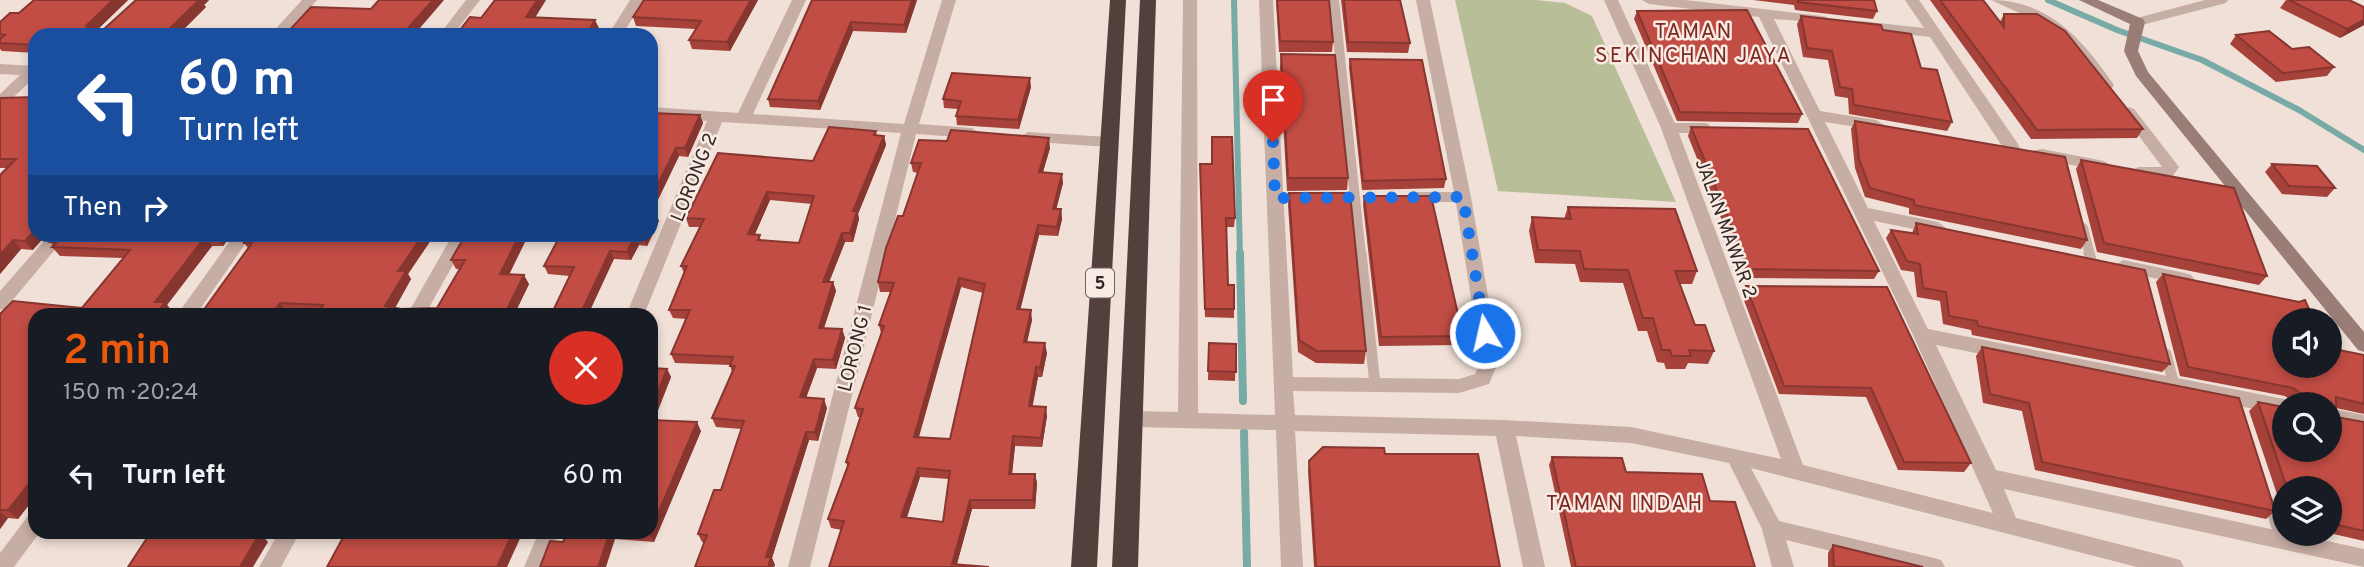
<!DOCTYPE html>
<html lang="en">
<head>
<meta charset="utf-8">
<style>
	body { margin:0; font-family:Overpass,sans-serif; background:#242831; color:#f1f3f6; height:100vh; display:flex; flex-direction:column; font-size:26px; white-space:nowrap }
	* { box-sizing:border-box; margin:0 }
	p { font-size:23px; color:#9ea1a6 }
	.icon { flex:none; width:38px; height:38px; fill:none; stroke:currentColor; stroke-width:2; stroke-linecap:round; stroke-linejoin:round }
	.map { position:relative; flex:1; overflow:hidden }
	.drawer { position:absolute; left:28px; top:308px; width:630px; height:231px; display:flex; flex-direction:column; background:#171b24; border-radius:21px; box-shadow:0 4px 10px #0003 }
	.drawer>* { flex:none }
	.hud { position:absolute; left:28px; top:28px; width:630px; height:214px; border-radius:21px; box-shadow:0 4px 10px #0003; background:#1a4fa0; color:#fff; overflow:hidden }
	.fabs { position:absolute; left:2272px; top:308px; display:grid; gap:14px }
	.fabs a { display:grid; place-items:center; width:70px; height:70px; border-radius:50%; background:#171b24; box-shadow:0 4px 10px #0003; font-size:35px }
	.pin { position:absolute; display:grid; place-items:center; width:60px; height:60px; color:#fff; margin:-72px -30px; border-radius:50% 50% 50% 0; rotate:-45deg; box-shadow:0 0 7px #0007 }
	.pin .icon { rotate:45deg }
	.me { position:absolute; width:77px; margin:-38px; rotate:351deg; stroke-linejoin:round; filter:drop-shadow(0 0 5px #0008) }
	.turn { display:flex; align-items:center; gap:24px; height:147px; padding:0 35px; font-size:32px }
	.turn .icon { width:91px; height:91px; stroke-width:2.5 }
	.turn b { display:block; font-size:49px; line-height:60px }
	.then { display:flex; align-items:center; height:66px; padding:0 35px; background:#0003; gap:14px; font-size:26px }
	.round { display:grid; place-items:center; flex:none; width:74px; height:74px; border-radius:37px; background:#242831 }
	.overview { display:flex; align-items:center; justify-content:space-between; height:119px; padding:0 35px }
	h1 { font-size:42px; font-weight:600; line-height:52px; color:#ea580c }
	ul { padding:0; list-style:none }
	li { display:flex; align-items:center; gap:21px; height:98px; padding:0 35px }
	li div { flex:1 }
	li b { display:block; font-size:26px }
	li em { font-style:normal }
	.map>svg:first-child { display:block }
	.green { fill:#b7be98 }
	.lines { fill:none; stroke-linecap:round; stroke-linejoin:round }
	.stream-far1 { stroke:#78aba5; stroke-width:6 }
	.stream { stroke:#78aba5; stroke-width:8 }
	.lane-far1 { stroke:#c7aea4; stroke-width:10 }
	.lane { stroke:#c7aea4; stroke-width:11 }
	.street { fill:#c7aea4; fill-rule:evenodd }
	.secondary { fill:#9a7d76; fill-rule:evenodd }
	.highway { fill:#53403d; fill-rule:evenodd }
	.wall { fill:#a6423a; fill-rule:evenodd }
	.shaded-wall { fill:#873630 }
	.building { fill:#c14d44; stroke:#873630; stroke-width:2; fill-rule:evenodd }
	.route { stroke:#1a73e8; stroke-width:12; stroke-dasharray:0 21.6 }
	.labels { text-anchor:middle; stroke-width:5; stroke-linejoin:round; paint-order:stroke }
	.shield { fill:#f8ebe3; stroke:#6d625e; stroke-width:2 }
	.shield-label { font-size:18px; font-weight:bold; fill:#322725 }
	.street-label { font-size:19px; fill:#322725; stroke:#f8ebe3 }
	.neighbourhood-label { font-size:21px; letter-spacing:2px; fill:#7e2822; stroke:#f8ebe3 }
</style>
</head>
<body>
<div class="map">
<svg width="2364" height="567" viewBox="0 0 2364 567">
	<rect width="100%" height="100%" fill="#f0e0d7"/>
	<path class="green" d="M1455 0H1536L1565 3 1592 16 1676 202 1498 191Z"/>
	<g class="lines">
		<path class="stream-far1" d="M1234 0 1240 255
			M2048 0 2117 30 2202 60 2299 110 2364 150"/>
		<path class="stream" d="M1240 253 1243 401
			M1244 432 1247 567"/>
		<path class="lane-far1" d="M1334 0 1361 255
			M1669 128H1705
			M1418 197H1463
			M2083 228 2090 255"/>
		<path class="lane" d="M1361 253 1375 385
			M2089 253 2091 260
			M2166 354 2174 385
			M2269 502 2281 539"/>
		<path class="street" d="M302 0H317L285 35H270Z
			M466 0H480L453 35H439Z
			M630 0H644L622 35H608Z
			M792 0H806L753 114 904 124 942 0H956L919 124 972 128 980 133 972 138 916 134 810 567H788L901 133 722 122 644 315H626L707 121 651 117V107L738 113Z
			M1183 0H1197L1198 413 1275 415 1259 0H1273L1293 377 1459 379 1475 374 1481 360 1455 197 1416 0H1430L1471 197 1499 360 1489 384 1459 393 1293 391 1295 415 1504 420 1631 427 1781 459 1661 128 1604 0H1618L1677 128 1803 465 1993 513 1913 335 1759 17 1649 4 1642 0H1685L1822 16 1827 17V23L1774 19 1820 111 1876 120 1884 125 1876 130 1825 122 1868 208 1938 222 1946 228 1938 234 1874 221 1928 329 2284 399 2292 404H2284V415L1936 345 1996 470 2364 549V567L2004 489 2016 518 2173 558 2180 560 2184 567H2137L1751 468 1779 521 1934 558 1941 560 1945 567H1896L1786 540 1794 567H1772L1762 529 1729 463 1631 443 1516 436 1545 567H1523L1496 436 1295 431 1303 567H1281L1276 430 1131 427 1124 424 1121 419 1124 414 1131 411 1178 412Z
			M1905 0H1919L2018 144 2020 148 2018 152H2006L1930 37 1860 29 1853 25 1860 21 1924 28Z
			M1991 0C2049 0 2084 41 2114 85L2112 88H2102L2059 34 2041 23Z
			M2205 0H2228L2226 3 2138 26 2131 22 2133 19Z
			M0 64 35 66V77L5 105 0 107V94L20 75 0 74Z
			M2129 107 2134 109 2179 167 2172 177H2138L2130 172 2138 167H2162L2121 112Z
			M1028 132 1108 137 1116 142 1108 147 1022 141 1020 137Z
			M2042 149 2104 161 2112 166 2104 171 2036 158 2034 154 2036 150Z
			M50 234H68L6 308 0 310V291Z
			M235 234H252L196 315H177Z
			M453 234H470L425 315H407Z
			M2123 260 2185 273 2191 275 2194 279 2191 283 2185 285 2117 270 2114 266Z
			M2329 408 2364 415V431L2329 424Z
			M35 513V532H40L14 567H0V553L28 516Z
			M279 532H300L281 567H259Z
			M539 532H559L546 567H524Z"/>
		<path class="secondary" d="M2079 0H2098L2143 19 2145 22 2138 51 2148 72 2364 332V352L2358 350 2136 76 2124 51 2130 24Z"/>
		<path class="highway" d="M1110 0H1126L1097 567H1071Z
			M1140 0H1156L1138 567H1112Z"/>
	</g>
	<path class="wall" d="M128 0 98 29H104L136 0H209L204 5 206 7 178 35H35V53L2 51 0 49V22L19 13Z
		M758 0 730 51 692 49 689 40 696 29 636 26 633 17Z
		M812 0H917L906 33 853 31 820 110 770 107 768 99Z
		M1276 0H1329L1333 42 1332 52H1279Z
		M1341 0H1400L1410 43 1408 53 1347 52Z
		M1753 0H1874L1877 11 1873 19 1795 10 1794 5Z
		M1930 0H1983L2000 22 2004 14 2143 129 2137 138 2031 139Z
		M2286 0H2349L2364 7V25L2340 38 2280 8Z
		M1637 11 1802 114 1798 123 1677 121 1634 19Z
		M1801 16 1883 30 1921 68 1952 122 1947 131 1849 114 1848 98 1835 96 1828 60 1803 57 1797 24Z
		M2236 35 2292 49 2334 67 2327 76 2276 82 2230 44Z
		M1281 54 1348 178 1347 190 1287 191 1280 67Z
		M1350 59 1446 179 1444 188 1362 190 1349 67Z
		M1031 87 1019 129 957 125 956 116 958 109 944 108 943 99Z
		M35 97 33 250 21 249 0 274V175L7 168H0V98Z
		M651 113 700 115 703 123 688 157 679 156 652 212 659 221 647 246 639 245 631 260 614 259 570 276 548 274 544 266 561 234H651Z
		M1855 121 2087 240 2081 249 1909 214V208L1865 197 1855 168 1851 129Z
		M1691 127 1879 271 1874 279 1745 278 1688 136Z
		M876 131 877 136H884L886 145 858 214 859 219 853 242H845L829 282H833L836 291 824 328 842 329 845 338 836 369 817 368 806 398 827 408 818 441 809 440 772 558 775 565 702 542 698 534 721 490 741 429 716 427 712 418 732 372 730 365 675 363 671 354 686 319 673 318 669 310 684 273 681 266 700 227H689L686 218 813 161ZM770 200 812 204 799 243 762 240 755 234Z
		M1050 148 1043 172 1063 183 1056 209H1061L1062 219 1058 236 1039 235 1020 309 1032 320 1027 342 1047 353 1042 377H1038L1032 406 1047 416 1042 447 1015 446 1012 474H1035L1037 483 1035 509H972L957 564 829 567 842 530 831 528 828 519 847 466 846 462 860 417H858L855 408 881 333 879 325 890 292H880L878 282 918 173 913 172 911 163ZM961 287 983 293 950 439 919 437ZM920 477 949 479 943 522 907 517Z
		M2081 160 2267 276 2259 285 2097 252 2076 169Z
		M2272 164 2335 188 2327 197 2282 194 2265 172Z
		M1200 172 1235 218 1234 227H1226L1228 285 1234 309V318L1205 317Z
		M1289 193 1366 351 1364 364 1316 363 1298 352 1288 205Z
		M1364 196 1463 336 1461 345 1379 346 1363 205Z
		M1568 207 1697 271 1692 284H1680L1695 325 1714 351 1708 364 1688 363 1685 369H1666L1664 363 1657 362 1647 331H1638L1623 283 1580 282 1575 264 1535 263 1529 231 1532 217 1564 219Z
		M1916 223 2170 364 2162 372 1972 335 1971 330 1943 324 1940 301 1917 297 1914 272 1901 270 1886 238 1891 230 1912 233Z
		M232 234 223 246H212L167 305 172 311 169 315H35V497L18 519 8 518 0 529V314L82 308 123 258 60 256 52 247 54 246 50 242Z
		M242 234H435L408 274 411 279 395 308 401 309 437 308 460 269H456L451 260 466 234 509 275 529 284 514 315 287 312 285 315H200L248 248 240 238Z
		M2163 274 2284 366 2364 355V414L2336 408V417L2364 422V541L2329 533V488H2284V515L2249 411 2258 402 2284 450 2329 404H2289L2292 402 2285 396 2180 376 2156 282Z
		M1746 286 1971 463 1964 472 1898 470 1866 397 1779 394 1742 295Z
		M1209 343 1236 344 1235 381 1208 380Z
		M1982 347 2275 511 2266 519 2035 470 2022 411 1983 403 1976 356Z
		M651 368 667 369 671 377 654 420 701 431 654 542 615 539 563 542 568 532H651Z
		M1385 454 1500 567H1314L1308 471 1309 461Z
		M1552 457 1626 472 1710 501 1755 567H1571L1549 465Z
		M1833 545 1923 567H1828V553Z"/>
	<path class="shaded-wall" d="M113 0H128L92 35 86 26Z
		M196 0H209L204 5 206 7 178 35H163Z
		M433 0H444L414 35H402Z
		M537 0H546L530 26 526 17Z
		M751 0H758L730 51 727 42Z
		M912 0H917L906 33 904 25Z
		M595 20 599 28 595 35H586Z
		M2364 20V25L2340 38 2347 29Z
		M851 22 853 31 820 110 818 101Z
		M1030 78 1031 87 1019 129 1018 120Z
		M700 115 703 123 688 157 685 148Z
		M884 136 886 145 858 214 859 219 853 242 850 233 853 211Z
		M1049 138 1050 148 1040 182 1039 172Z
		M676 148 679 156 651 214V198Z
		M1062 174 1063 183 1054 218 1053 209Z
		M767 192 770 200 751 243 748 234Z
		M1061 209 1062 219 1058 236 1057 227Z
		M656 212 659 221 647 246 643 237 644 234H651V222Z
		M1038 225 1039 235 1018 319 1017 309Z
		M35 230V234H47L33 250 25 241Z
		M842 233 845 242 826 290 823 282Z
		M219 234H232L223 246 216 237Z
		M424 234H435L408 274 411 279 391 315 385 306 398 271Z
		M520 234H529L505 283 500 274Z
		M635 236 639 245 631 260 627 252Z
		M205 237 212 246 167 305 172 311 169 315H155V302Z
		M13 240 21 249 0 274V255Z
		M610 251 614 259 588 315H580Z
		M524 275 529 284 514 315H504Z
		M959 278 961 287 916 446 914 437Z
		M833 282 836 291 821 337 819 328Z
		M280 303 287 312 285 315H272Z
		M1031 310 1032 320 1025 351 1024 342Z
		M842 329 845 338 836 369 833 360Z
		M1045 343 1047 353 1042 377 1040 368Z
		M814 359 817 368 803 406 800 397Z
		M1036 367 1038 377 1031 415 1029 406Z
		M667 369 671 377 651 428V409Z
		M824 399 827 408 818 441 815 432Z
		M1046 407 1047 416 1042 447 1041 438Z
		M697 422 701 431 654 542 649 534Z
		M806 432 809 440 772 558 775 565 774 567H768L766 557Z
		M1013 436 1015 446 1011 483 1009 474Z
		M918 468 920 477 904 526 901 517Z
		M1035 474 1037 483 1035 509 1033 500Z
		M35 476V497L18 519 8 510Z
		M970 500 972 509 956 567 952 564Z
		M0 512 8 518 0 529Z
		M513 532H523L507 567H497Z
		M610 532 615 539 606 567H598Z
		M260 533 268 542 253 567H240Z"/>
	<path class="building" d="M34 0H113L86 26 88 29H104L136 0H199L163 35H91L53 33 51 35H35V45L0 43V39L5 35 0 34V22L10 13H19Z
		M379 0H433L402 35H285L311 7 371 9Z
		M495 0H537L526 17 595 20 586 35H456L470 17 481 18Z
		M644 0H751L727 42 689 40 701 21 633 17Z
		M812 0H912L904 25 851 22 818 101 768 99Z
		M1277 0H1329L1333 42 1280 41Z
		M1344 0H1400L1410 43 1348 42Z
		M1798 0H1874L1877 11 1798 2Z
		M1940 0H1983L2004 27V14H2037L2065 31 2143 129 2037 130Z
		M2289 0H2349L2364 7V20L2347 29Z
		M1747 10 1802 114 1680 112 1637 11Z
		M1801 16 1881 25 1883 30 1911 34 1921 68 1937 70 1952 122 1854 105 1852 89 1840 87 1832 51 1807 48Z
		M2269 31 2292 49 2309 47 2334 67 2283 73 2236 35Z
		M1281 54 1335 55 1348 178H1288Z
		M1350 59 1422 60 1446 179 1363 181Z
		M952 73 1030 78 1018 120 956 116 961 101 943 99Z
		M35 97V230L25 241 13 240 0 255V175L16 159H0V98Z
		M651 113 700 115 685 148H676L651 198Z
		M1855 121 2065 157 2087 240 1914 205V200L1870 188 1859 159Z
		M829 127 876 131 874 135 884 136 853 211H857L850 233H842L823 282H833L819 328 842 329 833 360 814 359 800 397 824 399 815 432H806L766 557H771L768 567H695L707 535 698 534 714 490H721L744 421 712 418 735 366H730L733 357 671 354 690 310H669L687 266H681L704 219 686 218 718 153 813 161ZM767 192 814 196 799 243 758 240 760 235 748 234Z
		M1691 127 1808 129 1879 271 1749 269Z
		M951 130 1049 138 1039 172 1062 174 1053 209H1061L1057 227 1038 225 1017 309 1031 310 1024 342 1045 343 1040 368 1036 367 1029 406 1046 407 1041 438 1013 436 1009 474H1035L1033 500H970L952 564 989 567H829L844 521 828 519 849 463 846 462 863 409 855 408 884 326 879 325 894 283 878 282 886 248 898 216H903L921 163H911L919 140 947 141ZM959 278 985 284 950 439 914 437ZM918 468 950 471 943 522 901 517Z
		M1212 137H1232L1235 218H1226L1228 285H1234V309H1205L1200 164H1212Z
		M2081 160 2234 188 2267 276 2104 243Z
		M2272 164 2317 166 2335 188 2289 186Z
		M1289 193H1350L1366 351H1317L1299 340Z
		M1364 196H1431L1463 336 1381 337Z
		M1568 207 1675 209 1697 271H1675L1695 325H1705L1714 351 1689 350 1691 356H1672L1670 350H1662L1653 318H1643L1628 270 1584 269 1580 251 1538 250 1532 217 1571 219Z
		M651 212H656L651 222Z
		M1916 223 2145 270 2170 364 1978 326 1977 321 1949 316 1946 292 1923 288 1920 264 1907 261 1891 230 1918 234Z
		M55 234H219L216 237H205L155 302H165L155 315H35V476L8 510H0V314L13 301 82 308 130 250 52 247 57 242H50Z
		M242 234H424L398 271H406L385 306 401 309 437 308 465 260H451L466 234H520L500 274 524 275 504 315H317L323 305 280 303 272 315H200L252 243H244L248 238H240Z
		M561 234H644L643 237 635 236 627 252 610 251 580 315H551L574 267 544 266Z
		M2163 274 2299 302 2305 300 2314 320H2284V366H2329V348L2364 355V404L2336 397V417L2364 422V531L2329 523V488H2287L2258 402 2284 407V450H2329V404H2295V398L2303 395 2293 388 2188 367Z
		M1746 286 1887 287 1971 463 1904 462 1871 388 1784 386Z
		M1209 343 1236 344V372L1208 371Z
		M1982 347 2239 398 2275 511 2042 462 2029 403 1990 394Z
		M651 368 667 369 651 409Z
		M651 420 697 422 651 530Z
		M1323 447 1384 448 1385 454H1478L1500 567H1316L1309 461Z
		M1552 457 1622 458 1626 472 1702 474 1710 501 1735 502 1755 567H1576Z
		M151 532H241V533H260L240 567H128Z
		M346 532H513L497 567H327Z
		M568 532H610L598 567H540L550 541 563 542Z
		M619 532H650L649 534Z
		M1833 545 1923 567H1834Z"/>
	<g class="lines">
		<path class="route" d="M1273 142 1275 198 1463 197 1485 333"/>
	</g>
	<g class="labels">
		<rect class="shield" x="1086" y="268.5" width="28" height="29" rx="5"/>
		<g class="shield-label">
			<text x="1100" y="289">5</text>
		</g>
		<g class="street-label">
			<text transform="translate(693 177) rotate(-68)" y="7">LORONG 2</text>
			<text transform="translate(1727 228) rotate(70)" y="7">JALAN MAWAR 2</text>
			<text transform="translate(854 348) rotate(-76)" y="7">LORONG 1</text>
		</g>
		<g class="neighbourhood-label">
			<text x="1694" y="38">TAMAN<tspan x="1694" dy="24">SEKINCHAN JAYA</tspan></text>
			<text x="1625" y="510">TAMAN INDAH</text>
		</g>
	</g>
</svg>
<div class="fabs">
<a><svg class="icon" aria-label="sound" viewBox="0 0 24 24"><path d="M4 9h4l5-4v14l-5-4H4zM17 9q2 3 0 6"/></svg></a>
<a><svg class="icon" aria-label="search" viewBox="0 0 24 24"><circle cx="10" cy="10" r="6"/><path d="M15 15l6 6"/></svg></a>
<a><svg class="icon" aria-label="layers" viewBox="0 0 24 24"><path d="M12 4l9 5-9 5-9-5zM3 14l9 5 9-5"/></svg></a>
</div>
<div class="pin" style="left:1273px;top:142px;background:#d93025"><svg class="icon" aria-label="arrive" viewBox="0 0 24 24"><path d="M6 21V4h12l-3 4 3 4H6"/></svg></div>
<svg class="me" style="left:1485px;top:333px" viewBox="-20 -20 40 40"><circle r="17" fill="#1a73e8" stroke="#fff" stroke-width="3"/><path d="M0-11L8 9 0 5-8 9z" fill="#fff"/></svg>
<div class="hud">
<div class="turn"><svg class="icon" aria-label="left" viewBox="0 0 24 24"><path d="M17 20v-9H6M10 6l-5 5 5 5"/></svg><div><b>60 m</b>Turn left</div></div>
<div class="then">Then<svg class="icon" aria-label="right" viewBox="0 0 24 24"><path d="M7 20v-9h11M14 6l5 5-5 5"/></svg></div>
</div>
<section class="drawer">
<div class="overview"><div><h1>2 min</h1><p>150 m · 20:24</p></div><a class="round" style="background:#d93025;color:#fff"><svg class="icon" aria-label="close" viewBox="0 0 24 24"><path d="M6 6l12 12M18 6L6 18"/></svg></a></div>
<ul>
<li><svg class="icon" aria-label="left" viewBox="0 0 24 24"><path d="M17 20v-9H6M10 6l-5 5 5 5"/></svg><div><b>Turn left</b></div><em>60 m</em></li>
</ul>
</section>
</div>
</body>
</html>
